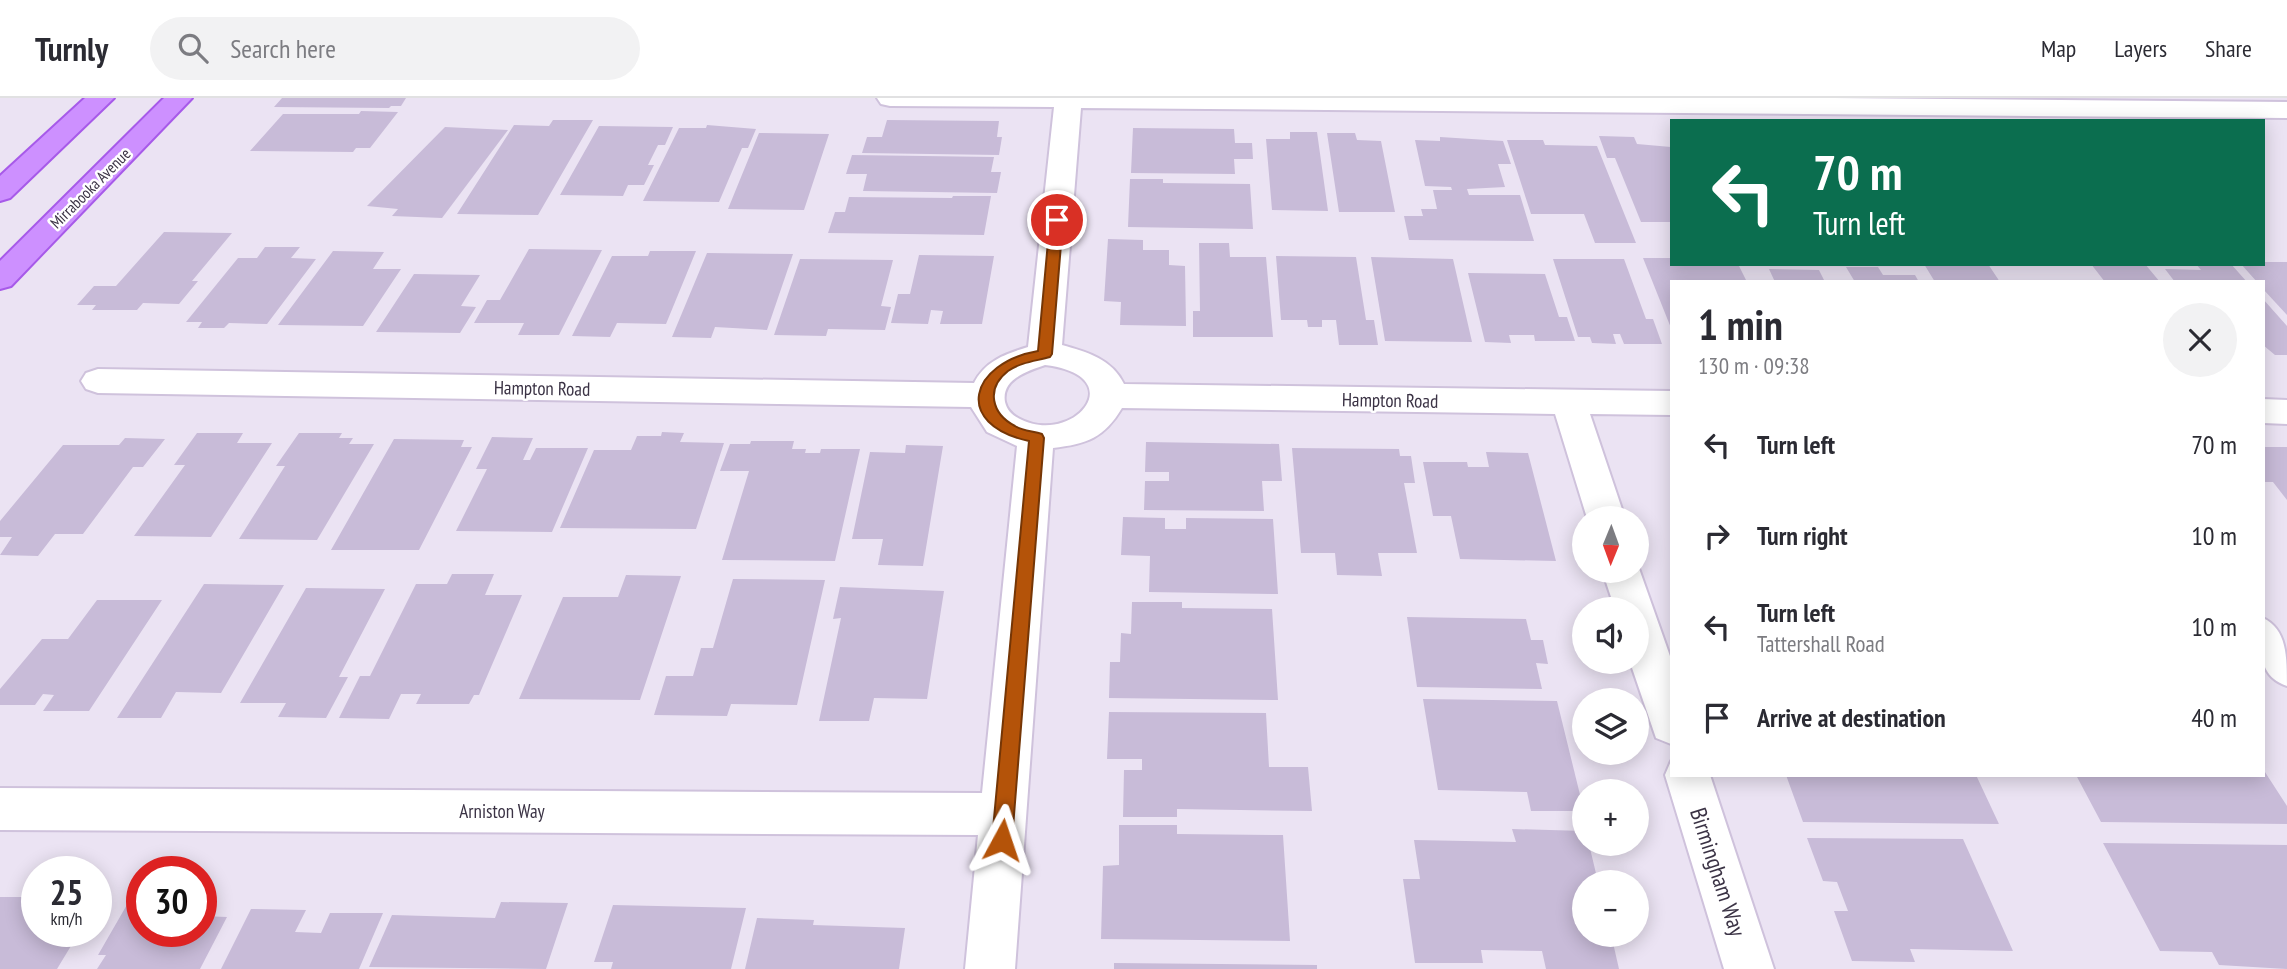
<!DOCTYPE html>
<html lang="en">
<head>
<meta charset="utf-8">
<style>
	body { margin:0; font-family:"PT Sans Narrow",sans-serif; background:#f2f2f3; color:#2b2b33; height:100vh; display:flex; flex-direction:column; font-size:26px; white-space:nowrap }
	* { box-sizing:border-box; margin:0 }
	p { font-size:23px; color:#7c7c81 }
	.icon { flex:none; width:38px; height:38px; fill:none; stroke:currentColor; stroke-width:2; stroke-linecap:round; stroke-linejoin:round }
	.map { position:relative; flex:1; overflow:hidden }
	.panel { position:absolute; left:1670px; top:182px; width:595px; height:497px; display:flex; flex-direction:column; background:#fff; border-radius:0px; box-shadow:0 4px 18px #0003 }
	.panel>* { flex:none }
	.top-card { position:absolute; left:1670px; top:21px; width:595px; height:147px; border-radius:0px; box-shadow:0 4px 18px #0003; background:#0b6e4f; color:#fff; overflow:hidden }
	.needle { width:46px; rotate:181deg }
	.controls { position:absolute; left:1572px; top:408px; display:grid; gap:14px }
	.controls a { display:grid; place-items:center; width:77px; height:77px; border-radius:50%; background:#fff; box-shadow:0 4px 18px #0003; font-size:35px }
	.speed { position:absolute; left:21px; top:758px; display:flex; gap:14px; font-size:35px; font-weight:700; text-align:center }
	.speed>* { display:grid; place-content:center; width:91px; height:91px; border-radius:50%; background:#fff; box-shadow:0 4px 18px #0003; line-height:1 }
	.speed small { font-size:18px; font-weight:400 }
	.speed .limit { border:10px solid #d22; background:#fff; color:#111 }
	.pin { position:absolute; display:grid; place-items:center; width:60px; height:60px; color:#fff; margin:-30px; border:4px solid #fff; border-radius:50%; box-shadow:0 2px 7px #0007 }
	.me { position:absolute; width:77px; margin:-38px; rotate:5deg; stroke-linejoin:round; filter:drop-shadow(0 0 5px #0008) }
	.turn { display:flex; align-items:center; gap:24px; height:147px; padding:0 28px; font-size:32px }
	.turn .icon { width:91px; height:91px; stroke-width:2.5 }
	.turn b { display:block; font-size:49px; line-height:60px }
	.round { display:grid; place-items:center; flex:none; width:74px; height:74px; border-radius:37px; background:#f2f2f3 }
	.head { display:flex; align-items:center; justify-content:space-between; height:119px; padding:0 28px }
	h1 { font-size:42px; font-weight:700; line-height:52px }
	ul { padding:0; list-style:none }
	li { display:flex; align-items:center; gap:21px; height:91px; padding:0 28px }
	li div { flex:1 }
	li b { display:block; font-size:26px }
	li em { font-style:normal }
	header { display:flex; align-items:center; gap:42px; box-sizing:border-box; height:98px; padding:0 35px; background:#fff; border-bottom:2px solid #e1e1e2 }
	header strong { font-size:33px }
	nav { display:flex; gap:38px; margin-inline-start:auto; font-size:24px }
	.search { width:490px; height:63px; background:#f2f2f3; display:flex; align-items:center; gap:18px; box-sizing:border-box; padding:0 24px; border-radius:38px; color:#7c7c81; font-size:26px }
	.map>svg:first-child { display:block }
	.building { fill:#c8bbd8 }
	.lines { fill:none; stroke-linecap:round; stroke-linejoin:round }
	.minor-casing { stroke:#cfc2dc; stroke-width:4 }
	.major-casing { stroke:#a75ae9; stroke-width:4 }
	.minor { fill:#fff; fill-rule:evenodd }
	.major { fill:#cd90ff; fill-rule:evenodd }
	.route { fill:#b45309; stroke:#753606; stroke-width:2 }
	.labels { text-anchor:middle; stroke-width:5; stroke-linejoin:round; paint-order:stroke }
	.far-street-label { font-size:16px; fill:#3b3345; stroke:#fff }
	.street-label { font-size:19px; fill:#3b3345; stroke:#fff }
	.near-street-label { font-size:23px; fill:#3b3345; stroke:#fff }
</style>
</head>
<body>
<header>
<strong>Turnly</strong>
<div class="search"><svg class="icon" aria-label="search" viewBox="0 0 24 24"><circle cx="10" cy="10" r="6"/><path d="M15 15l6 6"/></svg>Search here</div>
<nav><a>Map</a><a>Layers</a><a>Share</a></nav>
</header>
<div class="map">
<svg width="2287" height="871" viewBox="0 0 2287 871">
	<rect width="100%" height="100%" fill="#ebe3f3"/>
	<path class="building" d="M282 0H406L401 8H391L389 10 274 9Z
		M361 13 398 14 370 50H356L353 54 250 53 283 16H359Z
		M553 22H593L538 117 457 116 514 27 549 28Z
		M887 22 999 23 997 39H1002L999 57 862 55 867 39H882Z
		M707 27 756 31 748 50H742L719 104 643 103 679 30H706Z
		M599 28 673 29 665 47H658L648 67H654L644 87H628L623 98 560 97Z
		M445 29 508 32 442 120 392 118 398 111 367 108Z
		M1133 30 1234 31 1235 45H1252L1253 61H1234L1235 76 1131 75Z
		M1290 34H1317L1328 113 1272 112 1266 41H1290Z
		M759 35 829 36 804 112 728 111Z
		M1327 35H1355L1357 42 1381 43 1395 114H1339Z
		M1599 38 1634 39 1637 46 1671 49V124H1641L1615 60H1607Z
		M1440 39 1503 43 1511 66H1498L1505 89 1467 91 1469 97H1520L1534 143 1409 142 1404 118H1423L1421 111H1437L1433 92H1452L1451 89 1425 88 1415 42 1440 43Z
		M1507 42H1543L1545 47 1597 48 1636 145H1595L1584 116H1531Z
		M852 57 994 59 991 74H1001L997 95 863 93 867 76H846Z
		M1130 81H1163V85L1250 86 1253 131 1128 129Z
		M953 98H991L984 137 828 135 835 114H845L849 99 952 100Z
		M164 134 232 135 192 183H198L179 206 143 205 137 212H92L96 207H77L94 188H116Z
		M1108 141 1143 142V152H1169V167L1185 168 1186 228 1120 227 1121 204 1104 203Z
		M1199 145H1229L1230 159H1266L1273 239H1193V213H1200Z
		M265 149H300L291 160 316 161 267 226 229 225 224 230H198L202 224H186L238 160H257Z
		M529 151 602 152 559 237H518L524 225H474L487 202H500Z
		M333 153 384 154 373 171H401L363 228 278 227Z
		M650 153H696L666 226 617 225 610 239 572 238 612 158H648Z
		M707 155 793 156 767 232 715 229 711 240 672 239Z
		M919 157 994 158 982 226H940L943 213 931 212 928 226 891 225 898 196H910Z
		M1276 158 1356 159 1366 222H1374L1378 247H1339L1336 222H1322V229H1308L1307 222H1281Z
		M1371 159 1453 161 1472 244 1385 243Z
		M1643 160H1671V166H1738L1747 184H1671V230Z
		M800 161 893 162 881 208 891 209 885 232 828 231 826 238 774 237Z
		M1553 161H1624L1646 221H1653L1662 246H1624L1620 236H1613L1616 246 1592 245 1590 239H1578Z
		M2263 164H2287V217L2263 191V184H2257L2241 166Z
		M1924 166H1988L2000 184H1935Z
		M2091 166H2145L2160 184H2105Z
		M2196 166H2231L2247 184H2175L2165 171 2201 172Z
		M1846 169H1878L1883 177H1915L1919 184H1855Z
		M1769 171 1819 172 1825 184H1775Z
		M1468 175 1545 176 1559 219H1567L1575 243H1535L1534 237H1509L1511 245 1485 244Z
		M414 176 480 177 461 208 476 209 460 235 376 234Z
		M2263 201 2287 228V257H2275L2263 247Z
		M662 334 684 335 680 344 724 345 696 431 560 430 594 352H631L637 338H661Z
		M197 335H243L237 345H272L211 439 134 438 185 367H174Z
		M299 335H342L339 340H353L349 346H374L317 442 239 441 285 368H276Z
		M492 339 533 340 523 362H530L536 350H588L552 434 456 433 487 371H476Z
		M125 340 165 341 143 369H133L83 436H55L38 458 0 457 12 439H0V423L63 347H119Z
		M394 341 464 342 461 349H472L419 452H331Z
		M751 343H794L792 351H806L805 355H820L821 351H860L835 463 722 462 749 373H720L730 346H750Z
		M1146 344 1279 346 1282 383H1262L1264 413 1144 412 1145 383H1169V374H1145Z
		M906 347 943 348 923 468 878 467 883 441H852L870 354 905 355Z
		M2263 349H2287V402L2273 384H2263Z
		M1292 350 1399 351 1400 358H1411L1415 385H1404L1417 455H1378L1382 478 1337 477 1335 455H1301Z
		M1486 354 1528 355 1556 463 1460 461 1451 418H1433L1423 364H1467L1468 369H1489Z
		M1123 419 1165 420V431H1186V420L1273 421 1278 496 1149 494 1150 458 1121 457Z
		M452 476H494L485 497H522L479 597H474L469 606H416L421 596H401L389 621 339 620 360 578H370L416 486H447Z
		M626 477 681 478 640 602 519 601 563 499H618Z
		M733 481 825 482 797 607 731 606 727 618 654 617 666 578H693L701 550H713Z
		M204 486 284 487 221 595 176 594 161 620H117Z
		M840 489 944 493 927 601 874 600 869 623H819L841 520 833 521Z
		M306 490 385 491 339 579H348L326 620 278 619 286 605H240Z
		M97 502H162L89 613H43L54 597 43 596 35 607H0V591L42 541H68Z
		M1132 504H1182V510L1272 511 1278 602 1109 600 1110 564H1120L1121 535 1131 536Z
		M1407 519 1526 521 1531 542H1543L1548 566 1536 565 1542 591 1417 589Z
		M1423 601 1557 603 1584 713H1531L1527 694 1438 692Z
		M1109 614 1266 615 1269 669H1308L1312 713 1177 711V719H1123L1124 672H1142V661H1107Z
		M2263 671 2287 708V726L2101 724 2076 677H2263Z
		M1786 677H1976L1999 726 1803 724Z
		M1119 727H1177V736L1283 737 1290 843 1101 841 1103 768 1119 767Z
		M1512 731 1584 733V746H1589L1598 784H1584V836H1611L1619 871H1546L1542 853 1481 852 1483 865H1415L1403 781H1420L1414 742 1516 744Z
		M1807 740 1963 741 2013 853 1910 851 1915 864 1852 863 1834 813H1848L1837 784 1823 783Z
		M2103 745 2287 747V871L2219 867 2212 854 2160 853Z
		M132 798H142V833H201V818L227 819 200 871H97L106 857H98Z
		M0 799H37V833H80L57 871H0Z
		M501 804 568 805 546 871 369 869 392 817 495 820Z
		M613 807 746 810 731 871H611L613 864H594Z
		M251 811 306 812 295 834 321 835 330 815H383L359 871H221Z
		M757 820 814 822 813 827 905 830 899 871H745Z
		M1114 865 1317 867V871H1114Z"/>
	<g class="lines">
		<defs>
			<path id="minor" d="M877 0H1834L2287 4V20L1081 10 1062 247C1087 254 1112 261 1124 286L1671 293V317L1590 316 1625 420H1587L1555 316 1122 310C1104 340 1087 346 1053 350L1015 871H965L978 737 0 732V690L982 695 1017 348 987 334 971 309 98 295 86 291 81 283 86 275 98 271 974 285C985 263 1005 256 1028 249L1054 9 890 8 881 6ZM1045 267C1134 278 1072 350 1018 320 1011 316 1007 312 1005 304 1001 281 1028 273 1045 267Z
				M2263 301 2287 302V326L2263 325Z
				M1636 462 1671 561V646L1656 640 1630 564H1636V511H1615L1602 472H1636Z
				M2263 520C2287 531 2287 559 2287 588 2255 577 2262 549 2263 520Z
				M1671 663V677H1710L1774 871H1724L1665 677Z"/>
			<path id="major" d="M85 0H114L10 100 0 103V78Z
				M164 0H192L11 188 0 191V163Z"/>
		</defs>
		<use href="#minor" class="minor-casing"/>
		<use href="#major" class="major-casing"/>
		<use href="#minor" class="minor"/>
		<use href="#major" class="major"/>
	</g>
	<path class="route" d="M1057 118 1063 122 1052 256 1050 259C1036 263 1021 264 1008 273 985 291 992 316 1015 328 1023 333 1033 333 1042 336L1044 340 1012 742 1009 748 1002 750 995 748 992 742 1029 343C952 326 970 265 1038 253L1050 122Z"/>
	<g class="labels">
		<g class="far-street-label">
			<text transform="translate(90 90) rotate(-45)" y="6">Mirrabooka Avenue</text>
		</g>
		<g class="street-label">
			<text transform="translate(542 290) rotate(1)" y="7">Hampton Road</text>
			<text transform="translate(1390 302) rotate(1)" y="7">Hampton Road</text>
			<text x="502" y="720">Arniston Way</text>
		</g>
		<g class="near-street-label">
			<text transform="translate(1718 774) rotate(72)" y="8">Birmingham Way</text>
		</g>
	</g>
</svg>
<div class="controls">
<a><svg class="needle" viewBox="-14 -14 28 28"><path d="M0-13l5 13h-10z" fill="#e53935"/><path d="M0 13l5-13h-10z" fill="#7c7c81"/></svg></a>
<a><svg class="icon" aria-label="sound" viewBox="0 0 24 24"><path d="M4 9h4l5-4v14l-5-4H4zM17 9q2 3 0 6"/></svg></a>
<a><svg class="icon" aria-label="layers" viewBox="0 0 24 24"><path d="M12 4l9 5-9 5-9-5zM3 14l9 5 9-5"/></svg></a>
<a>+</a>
<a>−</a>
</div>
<div class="speed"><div>25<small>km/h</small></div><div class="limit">30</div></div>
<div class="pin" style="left:1057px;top:122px;background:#d93025"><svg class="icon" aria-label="arrive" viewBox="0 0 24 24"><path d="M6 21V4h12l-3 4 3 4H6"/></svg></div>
<svg class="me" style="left:1002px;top:742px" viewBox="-20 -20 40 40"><path d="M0-17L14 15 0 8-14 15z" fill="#b45309" stroke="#fff" stroke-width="4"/></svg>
<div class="top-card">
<div class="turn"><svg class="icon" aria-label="left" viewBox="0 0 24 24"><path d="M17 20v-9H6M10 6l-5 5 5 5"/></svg><div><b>70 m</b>Turn left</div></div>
</div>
<section class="panel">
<div class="head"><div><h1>1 min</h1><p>130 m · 09:38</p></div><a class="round"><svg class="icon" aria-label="close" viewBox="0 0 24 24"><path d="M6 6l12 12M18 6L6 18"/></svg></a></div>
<ul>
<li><svg class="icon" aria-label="left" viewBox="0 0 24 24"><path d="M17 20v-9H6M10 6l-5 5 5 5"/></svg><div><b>Turn left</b></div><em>70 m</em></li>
<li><svg class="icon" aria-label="right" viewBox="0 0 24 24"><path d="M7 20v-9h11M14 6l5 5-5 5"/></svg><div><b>Turn right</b></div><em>10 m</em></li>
<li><svg class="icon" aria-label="left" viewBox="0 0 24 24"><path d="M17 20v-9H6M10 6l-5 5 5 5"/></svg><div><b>Turn left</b><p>Tattershall Road</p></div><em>10 m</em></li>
<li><svg class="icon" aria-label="arrive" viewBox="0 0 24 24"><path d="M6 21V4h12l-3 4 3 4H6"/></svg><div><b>Arrive at destination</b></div><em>40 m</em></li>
</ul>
</section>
</div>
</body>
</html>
